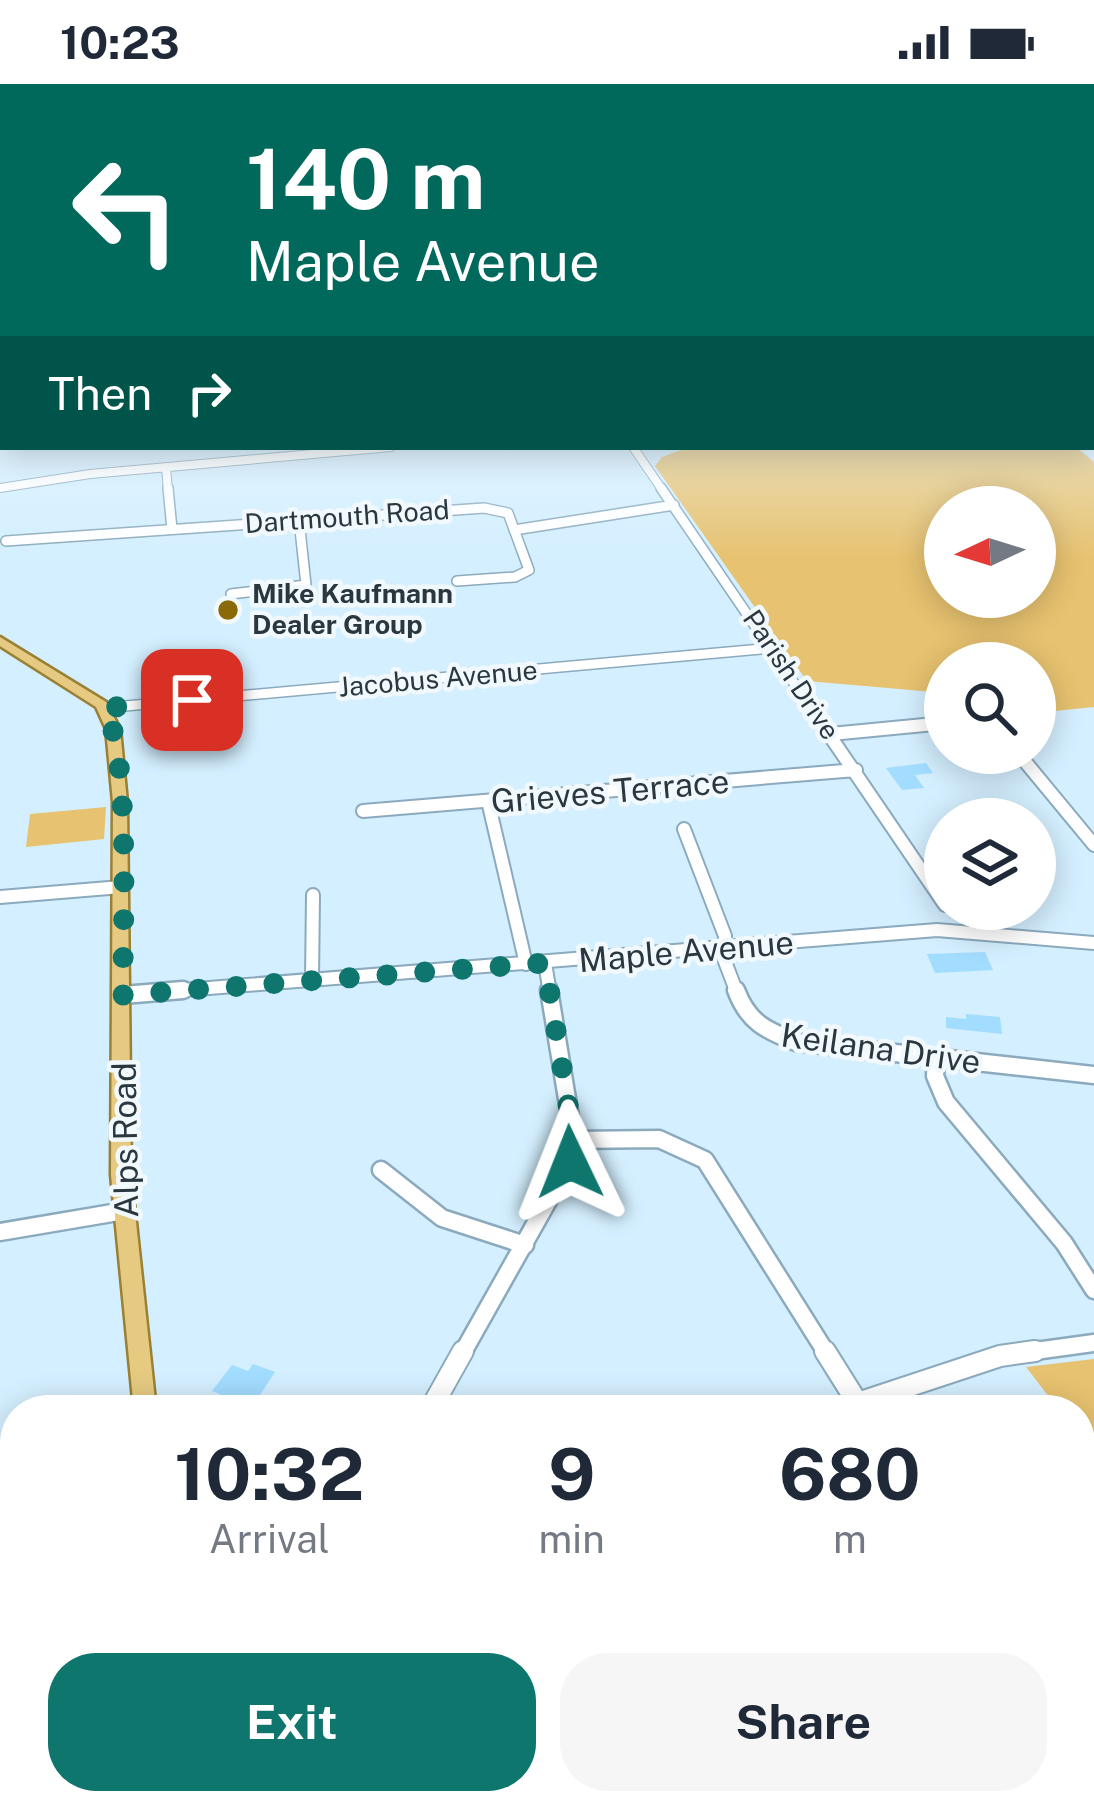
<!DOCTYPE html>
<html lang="en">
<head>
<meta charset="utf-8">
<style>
	body { margin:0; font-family:"Public Sans",sans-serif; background:#f6f6f7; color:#1f2937; height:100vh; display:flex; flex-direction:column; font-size:45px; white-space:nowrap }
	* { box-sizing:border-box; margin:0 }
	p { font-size:39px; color:#747a83 }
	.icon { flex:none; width:66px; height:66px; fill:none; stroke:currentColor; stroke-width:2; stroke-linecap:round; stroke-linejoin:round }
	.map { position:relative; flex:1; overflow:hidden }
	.side { position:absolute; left:0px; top:1311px; width:1095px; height:420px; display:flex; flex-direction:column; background:#fff; border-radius:48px 48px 0 0; box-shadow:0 6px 30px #0003 }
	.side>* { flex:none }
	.top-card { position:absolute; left:0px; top:0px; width:1095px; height:366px; box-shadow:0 6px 30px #0003; background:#00695c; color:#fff; overflow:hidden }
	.needle { width:78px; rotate:266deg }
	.controls { position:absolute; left:924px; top:402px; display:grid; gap:24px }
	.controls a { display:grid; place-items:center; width:132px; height:132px; border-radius:50%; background:#fff; box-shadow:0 6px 30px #0003; font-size:60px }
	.pin { position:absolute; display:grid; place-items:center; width:102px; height:102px; color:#fff; margin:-51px; border-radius:24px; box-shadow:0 6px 18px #0006 }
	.me { position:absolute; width:132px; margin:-66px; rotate:358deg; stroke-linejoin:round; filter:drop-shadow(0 0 9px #0008) }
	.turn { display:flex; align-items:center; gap:42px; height:252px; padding:0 48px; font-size:54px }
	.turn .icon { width:156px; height:156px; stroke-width:2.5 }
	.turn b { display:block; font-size:84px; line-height:102px }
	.then { display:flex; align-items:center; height:114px; padding:0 48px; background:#0003; gap:24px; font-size:45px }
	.eta { display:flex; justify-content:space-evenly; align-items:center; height:204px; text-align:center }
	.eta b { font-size:72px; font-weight:700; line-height:84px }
	.primary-button { display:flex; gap:24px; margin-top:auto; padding:24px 48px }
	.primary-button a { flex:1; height:138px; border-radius:48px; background:#0f766e; color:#fff; font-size:48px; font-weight:700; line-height:138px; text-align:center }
	.primary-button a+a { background:#f6f6f7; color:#1f2937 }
	.status { display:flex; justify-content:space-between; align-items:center; height:84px; padding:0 60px; background:#fff; direction:ltr }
	.status svg { height:33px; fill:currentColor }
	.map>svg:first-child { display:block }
	.green { fill:#e7c270; fill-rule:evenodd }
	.building { fill:#a2dcfe }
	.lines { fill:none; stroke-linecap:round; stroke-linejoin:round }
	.minor-far4-casing { stroke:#8baabd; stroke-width:10 }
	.minor-far3-casing { stroke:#8baabd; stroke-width:12 }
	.minor-far2-casing { stroke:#8baabd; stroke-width:16 }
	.minor-far1-casing { stroke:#8baabd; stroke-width:21 }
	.minor-casing { stroke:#8baabd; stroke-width:24 }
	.major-casing { stroke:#9a8034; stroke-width:5 }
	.minor-far4 { stroke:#fff; stroke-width:8 }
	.minor-far3 { stroke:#fff; stroke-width:9 }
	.minor-far2 { stroke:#fff; stroke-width:12 }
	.minor-far1 { stroke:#fff; stroke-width:16 }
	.minor { stroke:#fff; stroke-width:20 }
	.major { fill:#e6ca82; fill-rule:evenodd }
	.route { stroke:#0f766e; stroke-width:21; stroke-dasharray:0 37.8 }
	.poi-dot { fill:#8a6908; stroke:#f2f9fd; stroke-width:4.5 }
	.labels { text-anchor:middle; stroke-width:9; stroke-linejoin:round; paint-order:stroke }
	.far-street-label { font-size:27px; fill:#2a373f; stroke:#f2f9fd }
	.far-poi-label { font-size:27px; font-weight:bold; fill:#2a373f; stroke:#f2f9fd; text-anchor:start }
	.street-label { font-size:33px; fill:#2a373f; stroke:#f2f9fd }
</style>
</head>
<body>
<div class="status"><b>10:23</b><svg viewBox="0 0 49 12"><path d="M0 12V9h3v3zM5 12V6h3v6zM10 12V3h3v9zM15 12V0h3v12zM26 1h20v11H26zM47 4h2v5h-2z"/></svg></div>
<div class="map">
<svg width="1094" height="1731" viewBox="0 0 1094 1731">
	<rect width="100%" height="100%" fill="#d4efff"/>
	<path class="green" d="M690 363H1076L1094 378V623L1035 629V579H945V609L807 597 655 382 662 373ZM945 423H1035V513H945Z
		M106 723 104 755 26 763 30 730Z
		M1094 1275V1371L1080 1353V1326H1059L1026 1283Z"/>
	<path class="building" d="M926 679 933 689 915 691 924 704 902 706 886 684Z
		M985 868 993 886 935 889 927 870Z
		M966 930 1000 933 1002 950 946 944V933L966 935Z
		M253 1280 275 1288 252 1323 212 1307 232 1281 248 1287Z"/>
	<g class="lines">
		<defs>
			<path id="minor-far4" d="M633 363 663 407
				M166 383 168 407
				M0 404 90 390 391 363"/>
			<path id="minor-far3" d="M168 404 172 445
				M661 404 813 627
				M514 446 674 421
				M6 457 484 424 508 429 529 486 515 493 457 497
				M231 510 306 501 299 436
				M103 624 772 564"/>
			<path id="minor-far2" d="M811 624 945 821
				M831 650 945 639
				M1018 669 1094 761
				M488 717 526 880
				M363 727 856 686
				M684 745 725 852 724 875 737 909
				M0 813 121 803
				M545 879 550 909
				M312 896 313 811
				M146 909 937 846 1094 859"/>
			<path id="minor-far1" d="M736 906C748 938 765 946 796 958L1094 991
				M123 911 183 906
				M936 975 935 992 946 1018 1064 1159 1094 1206
				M573 1056 659 1055 705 1076 827 1270
				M381 1086 442 1134 525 1161
				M0 1148 124 1127
				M462 1270 570 1078 573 1051 549 906
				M1013 1270 1094 1259"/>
			<path id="minor" d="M825 1267 862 1326
				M858 1319 1000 1272 1035 1267
				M430 1326 463 1267
				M1079 1716 1082 1731
				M583 1731 589 1716"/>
			<path id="major" d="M0 290H3V296H0Z
				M0 553 106 618 120 645 127 718 131 1091 156 1326H134L111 1091 113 718 106 645 96 623 0 562Z
				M168 1716H196L198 1731H170Z"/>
		</defs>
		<use href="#minor-far4" class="minor-far4-casing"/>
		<use href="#minor-far3" class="minor-far3-casing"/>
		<use href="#minor-far2" class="minor-far2-casing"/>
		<use href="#minor-far1" class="minor-far1-casing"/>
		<use href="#minor" class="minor-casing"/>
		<use href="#major" class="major-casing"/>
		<use href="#minor-far4" class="minor-far4"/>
		<use href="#minor-far3" class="minor-far3"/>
		<use href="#minor-far2" class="minor-far2"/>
		<use href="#minor-far1" class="minor-far1"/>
		<use href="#minor" class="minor"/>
		<use href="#major" class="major"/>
	</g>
	<linearGradient id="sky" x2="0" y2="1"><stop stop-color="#6cb8ed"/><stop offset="0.49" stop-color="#ecf8ff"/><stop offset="1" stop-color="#ecf8ff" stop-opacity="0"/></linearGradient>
	<rect width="1094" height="476" fill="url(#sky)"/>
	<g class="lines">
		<path class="route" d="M192 616 104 624C132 667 122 851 123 911L545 879 573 1051 570 1078"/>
	</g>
	<circle class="poi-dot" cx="228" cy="526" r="12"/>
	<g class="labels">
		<g class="far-street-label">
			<text transform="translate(347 433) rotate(-4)" y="9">Dartmouth Road</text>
			<text transform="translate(791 591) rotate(56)" y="9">Parish Drive</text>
			<text transform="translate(438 595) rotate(-5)" y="9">Jacobus Avenue</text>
		</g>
		<g class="far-poi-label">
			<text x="252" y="519">Mike Kaufmann<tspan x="252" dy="31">Dealer Group</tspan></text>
		</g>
		<g class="street-label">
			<text transform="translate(610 707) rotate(-5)" y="12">Grieves Terrace</text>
			<text transform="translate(686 867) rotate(-5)" y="12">Maple Avenue</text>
			<text transform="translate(881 964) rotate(8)" y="12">Keilana Drive</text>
			<text transform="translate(125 1056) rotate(-91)" y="12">Alps Road</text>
		</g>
	</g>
</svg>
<div class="controls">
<a><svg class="needle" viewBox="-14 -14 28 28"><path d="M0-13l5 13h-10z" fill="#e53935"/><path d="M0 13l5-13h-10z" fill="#747a83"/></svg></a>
<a><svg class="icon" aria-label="search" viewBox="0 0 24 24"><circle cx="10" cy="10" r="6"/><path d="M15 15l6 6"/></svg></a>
<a><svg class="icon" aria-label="layers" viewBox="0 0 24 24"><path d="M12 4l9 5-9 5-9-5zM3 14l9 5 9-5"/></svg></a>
</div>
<div class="pin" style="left:192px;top:616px;background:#d93025"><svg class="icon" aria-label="arrive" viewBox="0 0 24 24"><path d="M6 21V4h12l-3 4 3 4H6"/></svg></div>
<svg class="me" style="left:570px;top:1078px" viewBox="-20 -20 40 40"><path d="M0-17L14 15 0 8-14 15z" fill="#0f766e" stroke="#fff" stroke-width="4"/></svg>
<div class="top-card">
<div class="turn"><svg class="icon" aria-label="left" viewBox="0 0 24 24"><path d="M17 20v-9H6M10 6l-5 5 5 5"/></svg><div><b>140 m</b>Maple Avenue</div></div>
<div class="then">Then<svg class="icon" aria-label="right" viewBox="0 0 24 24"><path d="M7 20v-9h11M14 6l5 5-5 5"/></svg></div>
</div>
<section class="side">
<div class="eta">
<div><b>10:32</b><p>Arrival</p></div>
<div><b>9</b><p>min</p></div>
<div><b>680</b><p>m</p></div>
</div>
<div class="primary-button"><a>Exit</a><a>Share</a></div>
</section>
</div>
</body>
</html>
